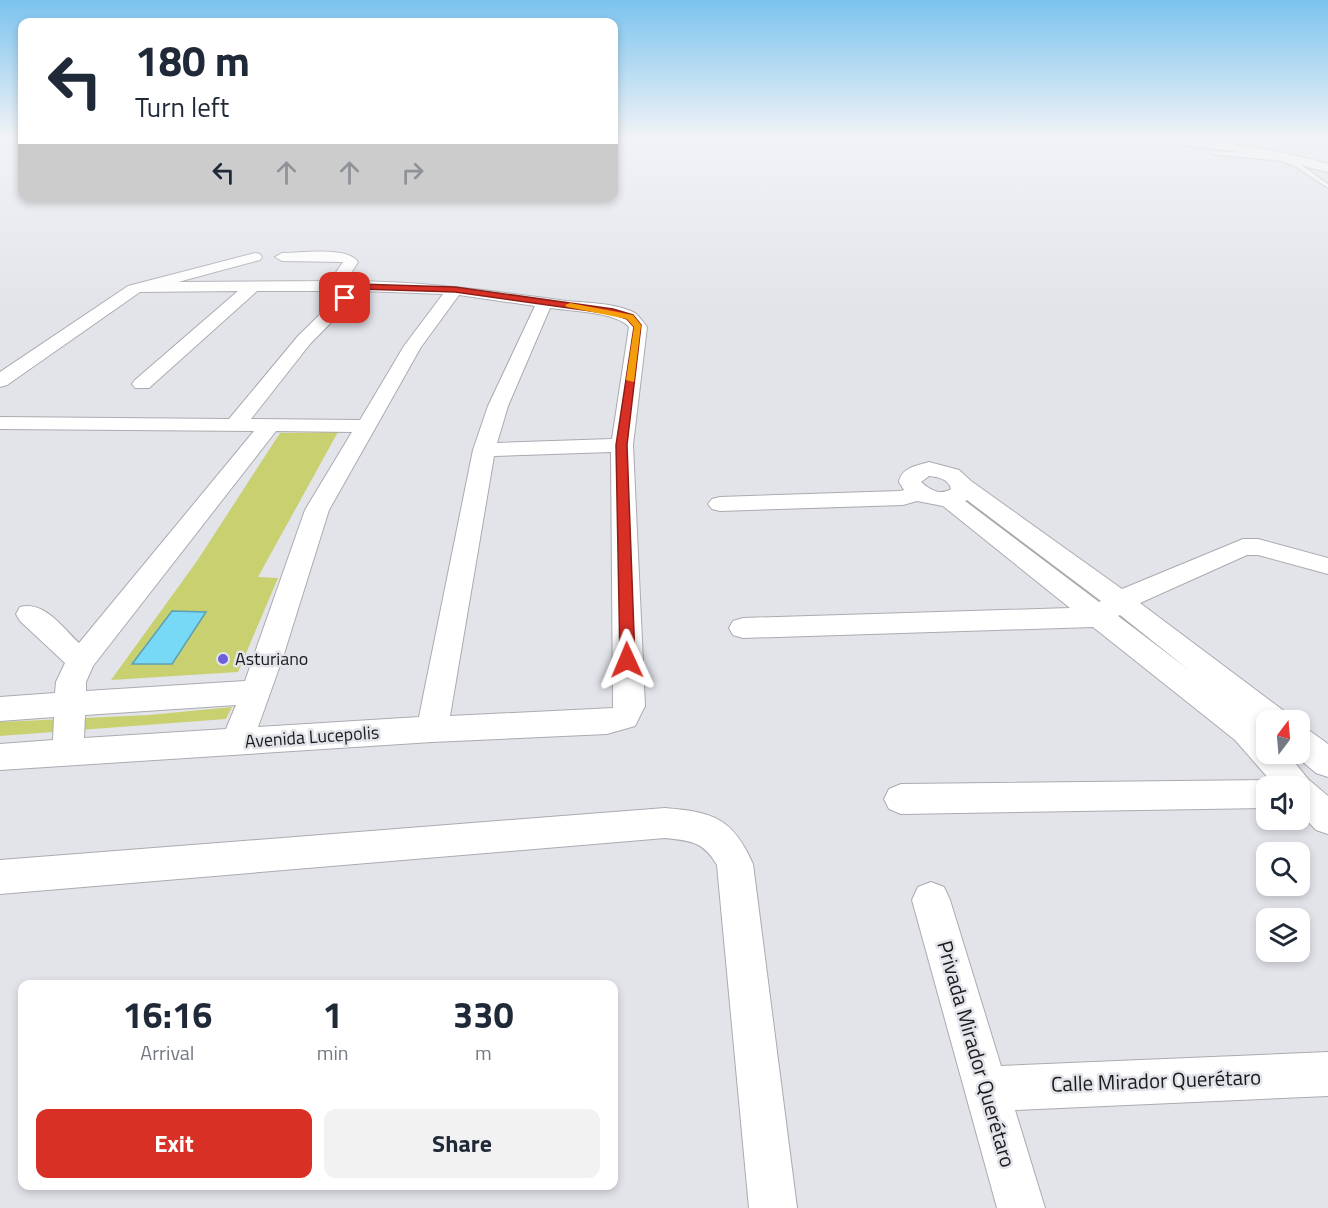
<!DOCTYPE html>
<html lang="en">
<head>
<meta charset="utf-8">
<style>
	body { margin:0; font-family:"Titillium Web",sans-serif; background:#f2f2f3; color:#1f2937; height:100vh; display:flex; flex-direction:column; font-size:22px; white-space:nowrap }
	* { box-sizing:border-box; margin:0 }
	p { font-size:20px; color:#747a83 }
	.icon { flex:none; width:33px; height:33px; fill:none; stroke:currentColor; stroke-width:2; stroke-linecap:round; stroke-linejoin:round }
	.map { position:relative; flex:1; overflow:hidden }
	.panel { position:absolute; left:18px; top:980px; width:600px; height:210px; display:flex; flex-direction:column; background:#fff; border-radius:12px; box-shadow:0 3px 9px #0003 }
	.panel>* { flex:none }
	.banner { position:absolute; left:18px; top:18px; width:600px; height:183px; border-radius:12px; box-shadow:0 3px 9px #0003; background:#fff; color:#1f2937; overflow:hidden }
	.needle { width:39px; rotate:16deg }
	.fabs { position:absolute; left:1256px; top:710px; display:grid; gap:12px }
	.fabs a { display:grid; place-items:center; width:54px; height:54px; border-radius:12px; background:#fff; box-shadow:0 3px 9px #0003; font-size:30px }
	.pin { position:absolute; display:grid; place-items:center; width:51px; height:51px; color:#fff; margin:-26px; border-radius:12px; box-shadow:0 3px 9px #0006 }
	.me { position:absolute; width:66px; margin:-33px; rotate:359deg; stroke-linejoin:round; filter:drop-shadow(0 0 4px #0008) }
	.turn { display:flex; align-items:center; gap:21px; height:126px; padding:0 18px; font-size:27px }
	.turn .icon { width:78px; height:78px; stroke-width:2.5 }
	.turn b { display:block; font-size:42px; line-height:51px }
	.lanes { display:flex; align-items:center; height:57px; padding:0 18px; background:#0003; justify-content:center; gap:30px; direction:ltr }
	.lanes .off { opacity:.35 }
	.eta { display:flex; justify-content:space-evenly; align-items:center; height:102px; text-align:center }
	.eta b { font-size:36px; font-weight:700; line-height:42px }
	.button { display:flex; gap:12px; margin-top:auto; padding:12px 18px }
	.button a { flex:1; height:69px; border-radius:12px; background:#d93025; color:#fff; font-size:24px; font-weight:700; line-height:69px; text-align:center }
	.button a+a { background:#f2f2f3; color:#1f2937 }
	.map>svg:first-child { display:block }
	.green { fill:#c8d06f }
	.water { fill:#78d9f7; stroke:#5ca0b6; stroke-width:1.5 }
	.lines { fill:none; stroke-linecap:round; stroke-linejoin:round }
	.lane-casing { stroke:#aaabb0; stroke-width:2 }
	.street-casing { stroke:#aaabb0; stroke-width:2 }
	.secondary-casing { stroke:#aaabb0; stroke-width:2 }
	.path { stroke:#919296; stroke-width:1.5; stroke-dasharray:1.5 2; stroke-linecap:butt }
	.lane { fill:#fff; fill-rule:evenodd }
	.street { fill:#fff; fill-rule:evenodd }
	.secondary { fill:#fff; fill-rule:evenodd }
	.path-bridge { stroke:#919296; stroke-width:1.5; stroke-dasharray:1.5 2; stroke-linecap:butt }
	.route { fill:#d93025; stroke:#8d1f18; stroke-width:1.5 }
	.slow { fill:#f59e0b }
	.poi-dot { fill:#6e60da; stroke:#e3e4ea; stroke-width:2 }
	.labels { text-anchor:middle; stroke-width:5; stroke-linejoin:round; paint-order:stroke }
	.poi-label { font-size:18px; fill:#1b1c1d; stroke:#e3e4ea; text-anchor:start }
	.street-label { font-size:18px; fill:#1b1c1d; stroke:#e3e4ea }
	.near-street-label { font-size:21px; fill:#1b1c1d; stroke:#e3e4ea }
</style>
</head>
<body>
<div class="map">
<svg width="1328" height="1208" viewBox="0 0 1328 1208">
	<rect width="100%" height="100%" fill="#e3e4ea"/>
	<path class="green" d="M338 432 258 577 278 578 238 672 111 680 197 561 280 433Z
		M232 707 226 719 0 736V722L149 715Z"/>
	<path class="water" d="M172 611 206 612 172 664H132Z"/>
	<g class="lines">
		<defs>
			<path id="lane" d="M1213 151C1240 153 1271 151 1297 163 1308 168 1317 177 1328 184V188L1295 166 1281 161 1211 154Z"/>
			<path id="street" d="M255 253 260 254 262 257 260 260 178 282 330 281 343 262 282 261 275 257 282 253C301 253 348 246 358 262L346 281C420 281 494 291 567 301 587 303 616 303 635 313 639 316 644 323 647 327L633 445 645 706 635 726 607 734 432 742 0 770V744L53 740 54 717 0 721V697L55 693 56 682 65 663 20 621 16 614 20 607C44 600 63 628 79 643L254 431 0 429V417L229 419 298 336 344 291H257L149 388H135L132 384 135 380 238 291 140 292 7 385 0 387V372L128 286ZM362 291 443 294 404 346 360 420 251 419 310 344ZM459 295 535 306 488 406 473 450 419 717 258 727 283 657 329 510 421 347ZM550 308C570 311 617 312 629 327L612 439 497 443 508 406ZM276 431 352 432 305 510 245 681 86 691V682L93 666ZM611 452 613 708 450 716 494 456ZM236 705 226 729 84 738 85 715Z
				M929 462 959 470 971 481 1122 589 1243 539H1258L1328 558V574L1258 555H1247L1140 603 1284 711 1289 720H1266V753H1287L1308 779 1328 796V834L1316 830 1299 812V786H1266V808L901 814 889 809 884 799 889 789 901 784 1270 780 1235 740 1093 627 743 638 733 635 729 628 733 621 743 618 1070 608 943 506 917 501 903 505 720 511 712 509 708 504 712 499 720 497 900 491 904 490 899 482C902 467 916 466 929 462ZM929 476C938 477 949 479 951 489 940 496 930 490 921 482ZM967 500 1101 601 1099 602 965 501ZM1120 615 1189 670 1118 616Z
				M1299 727 1310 731 1328 744V777L1316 773 1292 753H1299Z
				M665 808C713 812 733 818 753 864L797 1208H749L717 865C703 841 691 841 665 838L0 894V860Z
				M931 882 944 887 950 900 1001 1066 1328 1052V1096L1015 1110 1045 1208H997L912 900 918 887Z"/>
			<path id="secondary" d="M1008 138C1064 138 1122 134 1178 138 1229 141 1279 150 1328 164V172C1303 166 1278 159 1252 154 1174 140 1093 142 1014 142Z"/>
		</defs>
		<use href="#lane" class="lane-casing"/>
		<use href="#street" class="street-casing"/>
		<use href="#secondary" class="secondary-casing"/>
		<path class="path" d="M1296 140 1328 143"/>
		<use href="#lane" class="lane"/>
		<use href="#street" class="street"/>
		<use href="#secondary" class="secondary"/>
		<path class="path-bridge" d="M1040 138 1043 140"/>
	</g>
	<linearGradient id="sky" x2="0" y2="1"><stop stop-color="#7bc3ee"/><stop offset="0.45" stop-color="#f2f3f6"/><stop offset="1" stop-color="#f2f3f6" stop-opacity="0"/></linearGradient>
	<rect width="1328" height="307" fill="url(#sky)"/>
	<path class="route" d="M358 284 455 287 613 309 633 315 641 325 627 445 635 660 632 664H622L620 660 616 445 634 327 627 319 612 314 455 292 360 289 348 300H342V296Z"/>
	<path class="slow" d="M570 303 633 315 641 325 634 382 626 380 634 327 627 319 567 307 565 305Z"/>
	<circle class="poi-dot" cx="223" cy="659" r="6"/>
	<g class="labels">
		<g class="poi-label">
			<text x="235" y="665">Asturiano</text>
		</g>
		<g class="street-label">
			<text transform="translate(312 737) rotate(-4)" y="6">Avenida Lucepolis</text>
		</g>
		<g class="near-street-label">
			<text transform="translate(976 1054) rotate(74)" y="7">Privada Mirador Querétaro</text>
			<text transform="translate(1156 1081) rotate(-2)" y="7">Calle Mirador Querétaro</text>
		</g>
	</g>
</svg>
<div class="fabs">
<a><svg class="needle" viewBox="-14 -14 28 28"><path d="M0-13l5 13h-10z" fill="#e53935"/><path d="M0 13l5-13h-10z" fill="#747a83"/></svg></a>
<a><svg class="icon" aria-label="sound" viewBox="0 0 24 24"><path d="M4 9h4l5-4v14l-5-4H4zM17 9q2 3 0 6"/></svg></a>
<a><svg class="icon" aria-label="search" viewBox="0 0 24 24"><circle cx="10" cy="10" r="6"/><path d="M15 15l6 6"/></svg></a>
<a><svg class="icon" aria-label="layers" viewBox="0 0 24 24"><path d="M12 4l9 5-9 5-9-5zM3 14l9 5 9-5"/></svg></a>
</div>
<div class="pin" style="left:345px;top:298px;background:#d93025"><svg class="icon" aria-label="arrive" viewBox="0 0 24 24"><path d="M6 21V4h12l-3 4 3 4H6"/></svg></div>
<svg class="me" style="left:627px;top:660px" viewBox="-20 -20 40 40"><path d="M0-17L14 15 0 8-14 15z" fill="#d93025" stroke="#fff" stroke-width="4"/></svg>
<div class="banner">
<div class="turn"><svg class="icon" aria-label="left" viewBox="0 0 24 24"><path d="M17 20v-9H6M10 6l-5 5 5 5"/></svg><div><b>180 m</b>Turn left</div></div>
<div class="lanes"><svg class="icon" aria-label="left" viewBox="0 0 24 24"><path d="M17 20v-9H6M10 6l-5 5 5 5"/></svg><svg class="icon off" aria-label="ahead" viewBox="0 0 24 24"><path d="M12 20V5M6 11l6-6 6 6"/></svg><svg class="icon off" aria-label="ahead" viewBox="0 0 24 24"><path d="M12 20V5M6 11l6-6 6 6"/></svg><svg class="icon off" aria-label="right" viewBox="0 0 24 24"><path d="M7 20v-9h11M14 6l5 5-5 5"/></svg></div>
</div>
<section class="panel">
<div class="eta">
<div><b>16:16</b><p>Arrival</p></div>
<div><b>1</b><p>min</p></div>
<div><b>330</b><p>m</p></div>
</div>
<div class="button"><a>Exit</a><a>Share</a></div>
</section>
</div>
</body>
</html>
